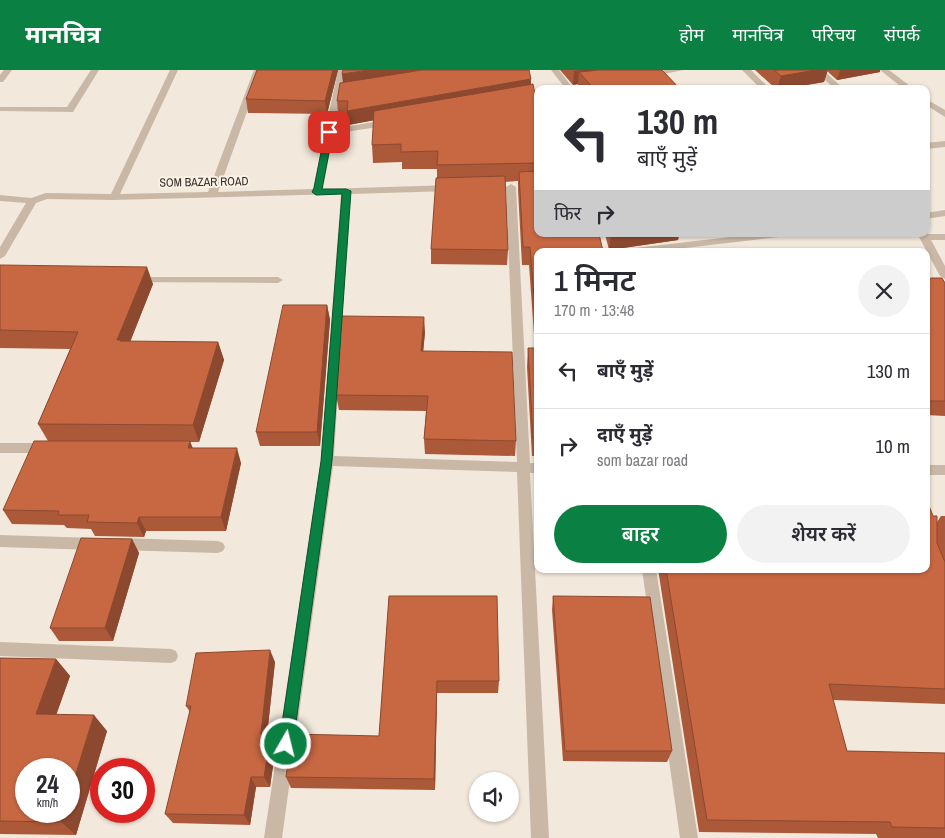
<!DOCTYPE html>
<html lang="hi">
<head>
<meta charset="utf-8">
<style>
	body { margin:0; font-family:"Archivo Narrow","Noto Sans Devanagari",sans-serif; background:#f2f2f3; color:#2b2b33; height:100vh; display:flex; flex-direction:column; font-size:19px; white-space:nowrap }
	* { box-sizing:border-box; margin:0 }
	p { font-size:16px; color:#7c7c81 }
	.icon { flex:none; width:28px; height:28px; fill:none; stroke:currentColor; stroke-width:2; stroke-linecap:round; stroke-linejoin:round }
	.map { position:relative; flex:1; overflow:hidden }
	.sheet { position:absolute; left:534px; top:178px; width:396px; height:325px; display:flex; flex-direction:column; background:#fff; border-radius:10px; box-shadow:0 1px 4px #0004 }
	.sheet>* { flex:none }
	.hud { position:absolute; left:534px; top:15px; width:396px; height:152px; border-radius:10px; box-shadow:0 1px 4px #0004; background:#fff; color:#2b2b33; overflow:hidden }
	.controls { position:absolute; left:469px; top:702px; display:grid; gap:10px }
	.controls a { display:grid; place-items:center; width:50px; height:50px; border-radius:50%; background:#fff; box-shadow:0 1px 4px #0004; font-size:25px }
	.speed { position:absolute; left:15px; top:688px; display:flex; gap:10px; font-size:25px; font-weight:700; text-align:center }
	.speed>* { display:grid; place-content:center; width:65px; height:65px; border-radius:50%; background:#fff; box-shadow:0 1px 4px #0004; line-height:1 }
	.speed small { font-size:12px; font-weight:400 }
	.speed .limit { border:8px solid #d22; background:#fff; color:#111 }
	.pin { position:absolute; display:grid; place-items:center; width:42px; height:42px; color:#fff; margin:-21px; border-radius:10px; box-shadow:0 2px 8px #0006 }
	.me { position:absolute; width:55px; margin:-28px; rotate:8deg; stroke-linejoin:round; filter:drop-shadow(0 0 4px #0008) }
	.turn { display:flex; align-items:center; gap:18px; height:105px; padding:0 20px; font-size:22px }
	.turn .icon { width:65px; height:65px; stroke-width:2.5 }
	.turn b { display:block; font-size:35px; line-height:42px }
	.then { display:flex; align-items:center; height:48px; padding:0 20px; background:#0003; gap:10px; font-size:19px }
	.round { display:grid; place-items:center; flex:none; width:52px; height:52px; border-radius:26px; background:#f2f2f3 }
	.summary { display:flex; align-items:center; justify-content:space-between; height:85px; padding:0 20px }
	h1 { font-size:30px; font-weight:600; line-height:38px }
	.action { display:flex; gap:10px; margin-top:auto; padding:10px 20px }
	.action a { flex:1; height:58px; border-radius:30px; background:#0b8043; color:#fff; font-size:20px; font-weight:600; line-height:58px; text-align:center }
	.action a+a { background:#f2f2f3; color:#2b2b33 }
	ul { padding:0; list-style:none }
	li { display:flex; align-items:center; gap:15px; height:75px; padding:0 20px; border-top:1px solid #e1e1e2 }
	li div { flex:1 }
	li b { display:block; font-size:19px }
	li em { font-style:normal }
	header { display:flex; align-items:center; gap:30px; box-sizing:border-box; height:70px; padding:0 25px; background:#0b8043; color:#fff }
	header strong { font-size:24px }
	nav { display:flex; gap:28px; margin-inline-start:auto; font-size:18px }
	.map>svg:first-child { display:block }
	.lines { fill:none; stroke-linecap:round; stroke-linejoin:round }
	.minor { fill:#cab8a6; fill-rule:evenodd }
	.wall { fill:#ac593a }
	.shaded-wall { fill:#8c492f }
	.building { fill:#c86843; stroke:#8c492f }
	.route { fill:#0b8043; stroke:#07532c }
	.labels { text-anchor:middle; stroke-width:4; stroke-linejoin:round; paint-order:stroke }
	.far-street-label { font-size:12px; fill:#362d27; stroke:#faf2e7 }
</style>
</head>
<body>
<header>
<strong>मानचित्र</strong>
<nav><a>होम</a><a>मानचित्र</a><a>परिचय</a><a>संपर्क</a></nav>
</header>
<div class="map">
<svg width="945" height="768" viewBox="0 0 945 768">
	<rect width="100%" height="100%" fill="#f2e8db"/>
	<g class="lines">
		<path class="minor" d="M4 0H12L3 12H0V5Z
			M91 0H99L73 42 0 41V37H67Z
			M170 0H178L120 124 208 122 254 0H262L218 122 313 119 338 0H346L334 59 390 49 394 52 390 55 333 64 323 119 451 115 456 118 451 121 350 124 334 386 517 392 506 117 511 114 516 117 530 393H538V403H530L549 768H531L517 402 333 396 282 768H264L321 391 341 124 114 130 47 129 36 133 5 186 0 189V177L26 133 0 131V125L31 128 46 123 111 124Z
			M551 0H559L572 17 593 13 597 15 586 19H566Z
			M665 0H683L650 7 646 5Z
			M742 0H751L770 19H761Z
			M814 0H823L844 19H835Z
			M880 0H889L914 19H904Z
			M926 29 945 40V47L926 35Z
			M945 71V77L926 79V73Z
			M945 140V146L926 149V143Z
			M926 162 928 164H945V170H931L945 196V209L940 206 919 167 918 164H926Z
			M756 164H784L779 167 659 181H630L635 178Z
			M135 207H278L283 210 278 213 131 212 130 210 131 208Z
			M0 373H47L51 375 53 378 51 381 47 383H0Z
			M926 395H945V405H926Z
			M0 465 95 468 100 470 102 474 100 478 95 480 0 477Z
			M118 468 218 471 223 473 225 477 223 481 218 483 118 480 113 478 111 474 113 470Z
			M642 499H656L698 768H680Z
			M0 572 171 579 176 581 178 586 176 591 171 593 0 586Z"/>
	</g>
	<path class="wall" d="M257 0H338L327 44 248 43 246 29Z
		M560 0H662L680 19H577L578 14 573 15Z
		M755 0H880V2L837 10 827 1 824 12 782 19H776Z
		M342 4 531 9V14L538 39V386H532L527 297 528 278H535L529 195H522L518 120V111L505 112 508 180 507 195 431 194V179L437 108V99H402V92L373 93 372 75 374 50 348 55 347 45 338 44 337 31 343 13Z
		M605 164H698L679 166 678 170 609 180Z
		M0 195 153 214 130 272H218L224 290 199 372H190L193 378 241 393 226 461H146L144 467 95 466 91 459 67 458 64 455 12 454 3 440 48 371 38 354 70 279 0 278Z
		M926 209 945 213V346L926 345Z
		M327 235 330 250 320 376H260L256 362Z
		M425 262 423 281 516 371 515 386 425 384 424 369 426 341 339 340 336 325Z
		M933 446 937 452 941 446H945V634L833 630 847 681 945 683V768H878L876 764 699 762 658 499H926Z
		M132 469 139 483 113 571H59L50 558Z
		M389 526 499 611 498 623H437L435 720 291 718 286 707 379 666Z
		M553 526 672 681 667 692 563 691 552 540Z
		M0 588 56 589 70 606 56 644 107 661 76 765 0 764Z
		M275 592 267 664 276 675 270 717H256L250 755 173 753 165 744 190 642 186 636Z"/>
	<path class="shaded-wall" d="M333 0H338L327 44 325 31Z
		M369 0H454L344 18 342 4Z
		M580 0H629L579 2 578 14 573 15 574 1Z
		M816 0H828L824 12 782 19H777L781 6Z
		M840 0H880V2L837 10Z
		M531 9 530 22 348 55 347 41Z
		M611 164H679L678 170 609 180Z
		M147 197 153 214 126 282 117 270Z
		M327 235 330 250 320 376 317 362Z
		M424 247 425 262 422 295 421 281Z
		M218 272 224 290 199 372 193 355Z
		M190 371 195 386 188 378Z
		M237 378 241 393 226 461 221 447Z
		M139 447 146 461 144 467 137 453Z
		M132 469 139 483 113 571 105 558Z
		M270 580 275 592 266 675 261 664Z
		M56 589 70 606 51 660 36 644Z
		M437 611V623L435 720 434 709Z
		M94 645 107 661 76 765 61 752 64 741H69V726Z
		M271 664 276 675 270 717 264 707Z
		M251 707 256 717 250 755 244 745Z"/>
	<path class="building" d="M257 0H333L325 31 246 29Z
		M343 0H369L342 4Z
		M422 0H529L531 9 347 41 348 31H337L340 13Z
		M599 0H662L680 19H594L579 2 590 1Z
		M774 0H816L781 6Z
		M533 14 538 39V93L437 95 438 81 401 82V74L372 75 374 41Z
		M538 101V164H599L603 181H538V277L530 177H523L519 102Z
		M505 106 508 180 431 179 436 108Z
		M0 195 147 197 117 270H121L120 271 218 272 193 355 38 354 78 262 0 260Z
		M932 208H942L945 213V331H926V209Z
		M283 235H327L317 362H256Z
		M341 246 424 247 421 281 512 282 516 371 424 369 428 326 336 325Z
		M528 278H538V368H533Z
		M34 371H190L188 378H237L221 447H139L137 453 87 452 89 445H58L59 441 3 440Z
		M926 428 933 446H937V473L945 492V619L829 614 847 681 945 683V758L892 757 890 752 707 750 666 499H926Z
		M81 468 132 469 105 558H50Z
		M389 526H497L499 611H437L434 709 286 707 292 664 379 666Z
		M553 526 650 527 672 681H565Z
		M270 580 261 664H271L264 707H251L244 745 165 744 191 636H186L196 583Z
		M0 588 56 589 36 644 94 645 69 726V699H26V741H64L61 752 0 751Z"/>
	<path class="route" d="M329 60 333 62 322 119H346L351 121 332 391 293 674 291 679 286 681 281 679 279 674 321 391 342 124 316 125 312 122 314 118 325 62Z"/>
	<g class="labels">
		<g class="far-street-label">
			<text transform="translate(204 112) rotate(-1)" y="4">SOM BAZAR ROAD</text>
		</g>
	</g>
</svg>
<div class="controls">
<a><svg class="icon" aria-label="sound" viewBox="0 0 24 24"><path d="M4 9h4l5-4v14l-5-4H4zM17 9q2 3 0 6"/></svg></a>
</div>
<div class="speed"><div>24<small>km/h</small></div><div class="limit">30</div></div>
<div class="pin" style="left:329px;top:62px;background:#d93025"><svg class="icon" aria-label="arrive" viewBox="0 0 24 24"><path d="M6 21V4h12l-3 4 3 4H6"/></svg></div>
<svg class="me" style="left:286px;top:674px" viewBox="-20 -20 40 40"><circle r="17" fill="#0b8043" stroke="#fff" stroke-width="3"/><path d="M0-11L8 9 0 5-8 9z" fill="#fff"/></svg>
<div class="hud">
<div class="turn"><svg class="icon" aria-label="left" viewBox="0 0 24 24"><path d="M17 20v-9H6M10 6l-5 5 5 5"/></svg><div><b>130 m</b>बाएँ मुड़ें</div></div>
<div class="then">फिर<svg class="icon" aria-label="right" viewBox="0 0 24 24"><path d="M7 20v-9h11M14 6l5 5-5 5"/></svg></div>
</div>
<section class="sheet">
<div class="summary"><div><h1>1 मिनट</h1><p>170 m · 13:48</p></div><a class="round"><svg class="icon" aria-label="close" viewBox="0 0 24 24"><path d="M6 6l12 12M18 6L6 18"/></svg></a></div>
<ul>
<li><svg class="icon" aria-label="left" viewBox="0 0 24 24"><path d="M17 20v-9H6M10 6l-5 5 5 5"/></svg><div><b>बाएँ मुड़ें</b></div><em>130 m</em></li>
<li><svg class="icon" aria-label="right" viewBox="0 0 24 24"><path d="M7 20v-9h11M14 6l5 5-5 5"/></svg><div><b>दाएँ मुड़ें</b><p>som bazar road</p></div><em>10 m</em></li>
</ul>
<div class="action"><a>बाहर</a><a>शेयर करें</a></div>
</section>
</div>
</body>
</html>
